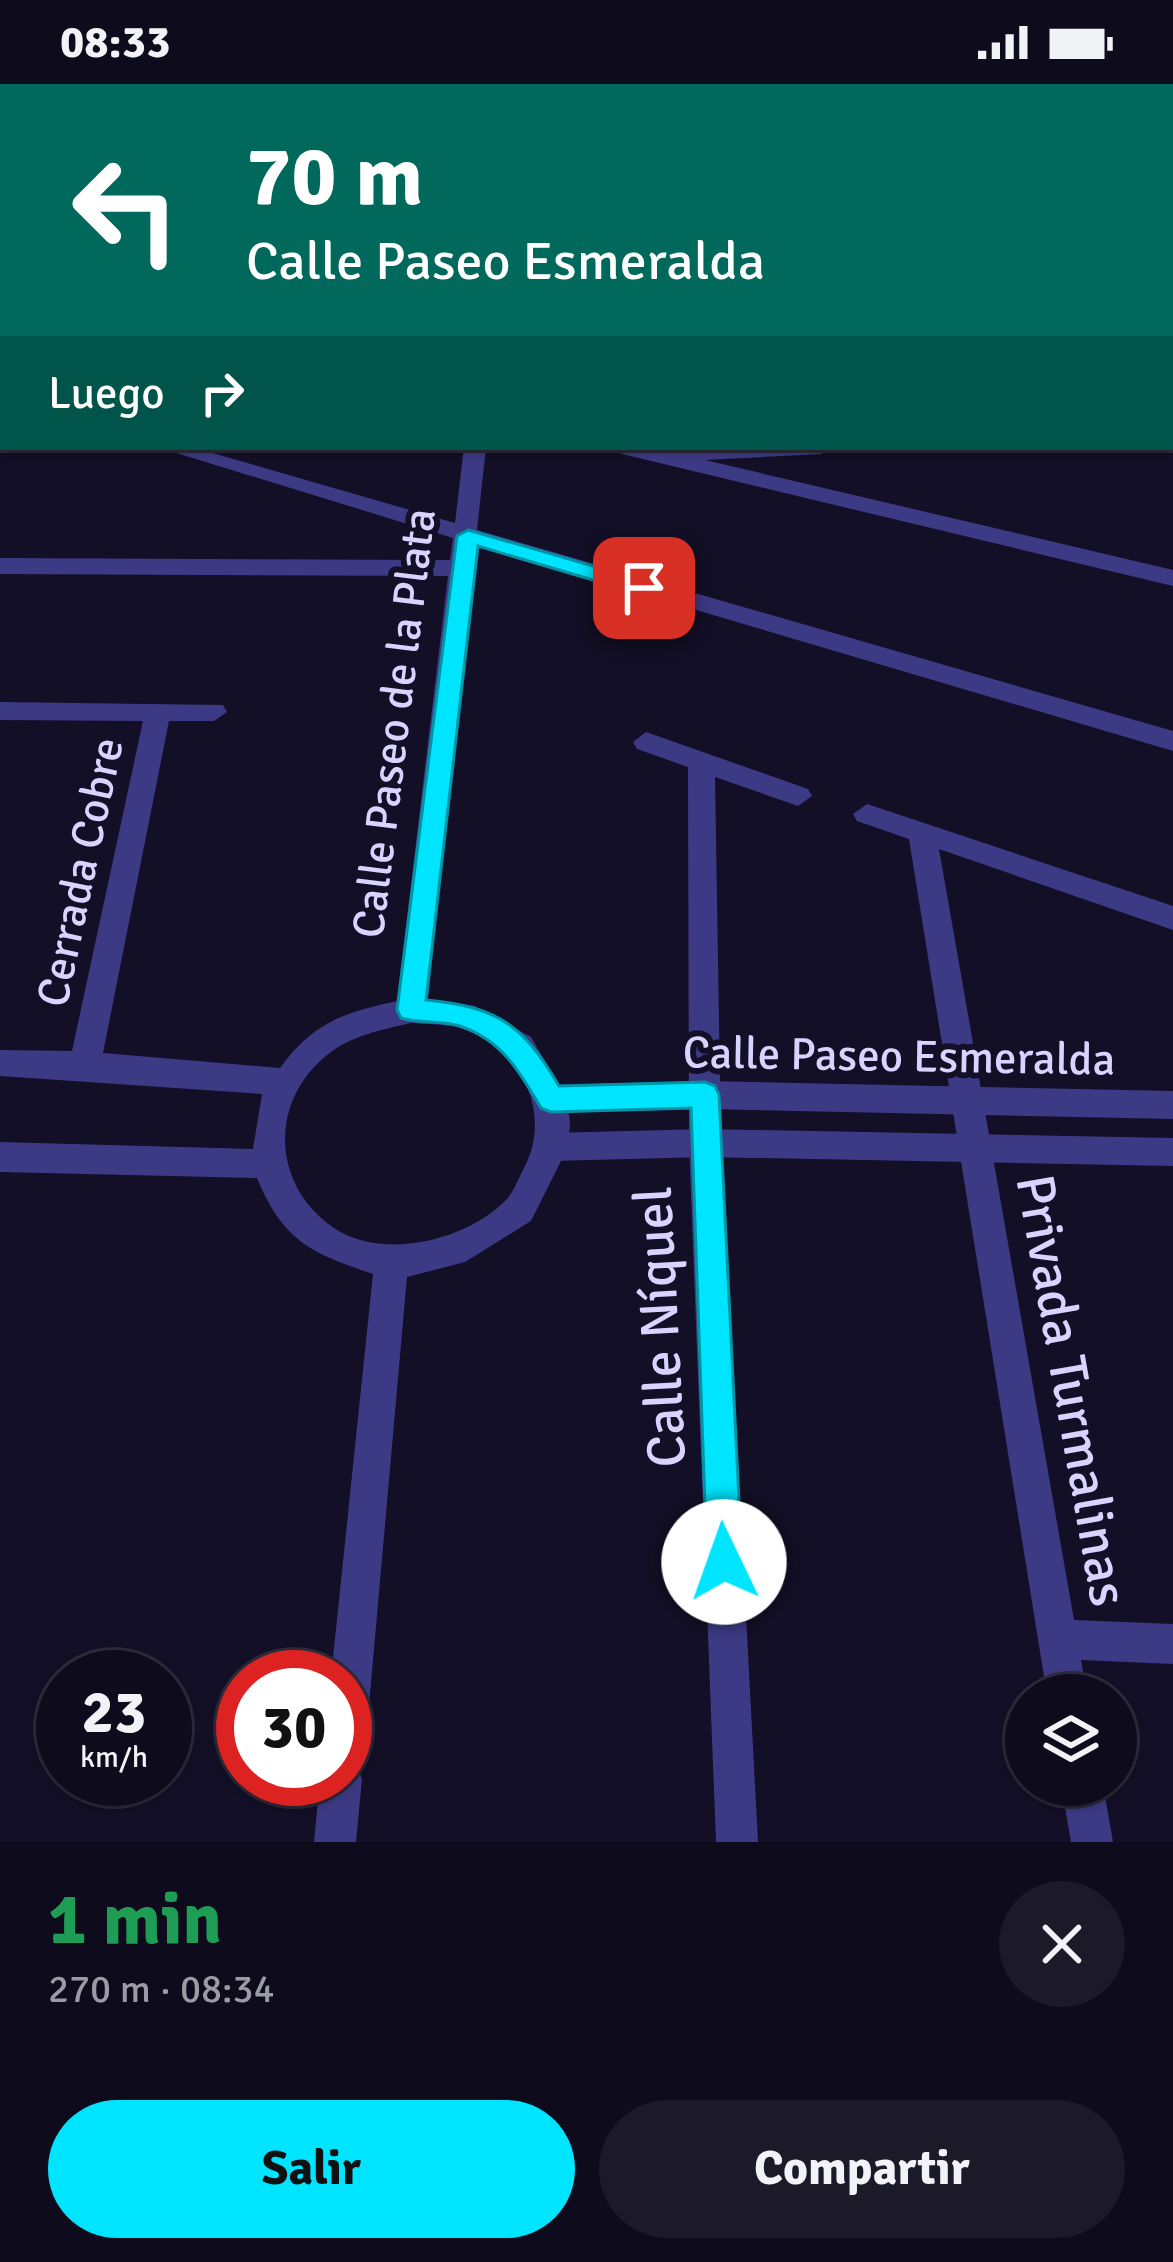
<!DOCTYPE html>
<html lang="es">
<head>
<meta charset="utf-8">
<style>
	body { margin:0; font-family:Signika,sans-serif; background:#1c1929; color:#f1f3f6; height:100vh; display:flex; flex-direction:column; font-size:45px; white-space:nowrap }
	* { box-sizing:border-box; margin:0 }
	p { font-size:39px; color:#9b9ba3 }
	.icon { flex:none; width:66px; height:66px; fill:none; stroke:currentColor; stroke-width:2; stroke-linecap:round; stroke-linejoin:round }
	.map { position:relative; height:1758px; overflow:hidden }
	.panel { display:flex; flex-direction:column; background:#0e0b1c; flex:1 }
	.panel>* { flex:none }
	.top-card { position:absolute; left:0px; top:0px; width:1173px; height:366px; box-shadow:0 3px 9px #0004,0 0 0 3px #2e2b3b; background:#00695c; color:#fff; overflow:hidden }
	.controls { position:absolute; left:1005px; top:1590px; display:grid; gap:24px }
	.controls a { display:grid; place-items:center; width:132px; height:132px; border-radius:50%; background:#0e0b1c; box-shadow:0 3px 9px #0004,0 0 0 3px #2e2b3b; font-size:60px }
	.speed { position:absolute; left:36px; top:1566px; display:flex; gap:24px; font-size:60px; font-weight:700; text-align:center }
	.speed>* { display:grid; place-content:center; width:156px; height:156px; border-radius:50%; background:#0e0b1c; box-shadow:0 3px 9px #0004,0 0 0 3px #2e2b3b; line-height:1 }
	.speed small { font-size:30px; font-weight:400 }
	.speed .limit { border:18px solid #d22; background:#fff; color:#111 }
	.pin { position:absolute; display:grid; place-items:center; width:102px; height:102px; color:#fff; margin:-51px; border-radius:24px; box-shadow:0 6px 18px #0006 }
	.me { position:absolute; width:132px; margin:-66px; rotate:357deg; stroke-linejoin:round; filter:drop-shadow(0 0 9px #0008) }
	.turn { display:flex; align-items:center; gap:42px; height:252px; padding:0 48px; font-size:54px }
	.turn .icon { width:156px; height:156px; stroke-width:2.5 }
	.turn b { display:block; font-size:84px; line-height:102px }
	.then { display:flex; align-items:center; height:114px; padding:0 48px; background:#0003; gap:24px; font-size:45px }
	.round { display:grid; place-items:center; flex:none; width:126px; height:126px; border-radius:63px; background:#1c1929 }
	.head { display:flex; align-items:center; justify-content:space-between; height:204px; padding:0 48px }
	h1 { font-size:72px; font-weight:800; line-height:90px; color:#1e9e55 }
	.cta { display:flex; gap:24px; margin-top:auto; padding:24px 48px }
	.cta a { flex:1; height:138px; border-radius:72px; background:#00e5ff; color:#111; font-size:48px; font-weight:800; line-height:138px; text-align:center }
	.cta a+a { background:#1c1929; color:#f1f3f6 }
	.status { display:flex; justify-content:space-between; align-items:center; height:84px; padding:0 60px; background:#0e0b1c; direction:ltr }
	.status svg { height:33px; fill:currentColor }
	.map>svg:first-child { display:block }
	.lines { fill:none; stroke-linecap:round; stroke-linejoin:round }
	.service { fill:#3d3a85; fill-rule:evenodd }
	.minor { fill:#3d3a85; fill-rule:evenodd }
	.tertiary { fill:#3d3a85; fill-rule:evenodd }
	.route { fill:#00e5ff; stroke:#0095a6; stroke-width:3 }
	.labels { text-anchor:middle; stroke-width:12; stroke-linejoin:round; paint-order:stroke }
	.street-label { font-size:45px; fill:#d9d4ff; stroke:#130f26 }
	.near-street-label { font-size:54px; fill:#d9d4ff; stroke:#130f26 }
</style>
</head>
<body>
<div class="status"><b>08:33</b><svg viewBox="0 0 49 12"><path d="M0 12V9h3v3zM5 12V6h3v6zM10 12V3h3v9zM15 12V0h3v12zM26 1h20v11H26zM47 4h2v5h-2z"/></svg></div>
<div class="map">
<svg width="1173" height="1758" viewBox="0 0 1173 1758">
	<rect width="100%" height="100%" fill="#130f26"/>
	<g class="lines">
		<path class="service" d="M71 0H83V3H71Z
			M341 0H369L341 3Z
			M624 0H636L638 3H626Z
			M1165 0H1173V5Z"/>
		<path class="minor" d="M29 0H47V3H29Z
			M0 33H3V43H0Z
			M1170 83H1173V93H1170Z
			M0 89H3V101H0Z
			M0 172 3 173V185L0 184Z
			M1170 197 1173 198V217L1170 216Z
			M1170 237H1173V249H1170Z
			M0 307H3V320H0Z
			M1170 349H1173V363H1170Z
			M157 363H192L455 439 464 363H486L477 446 1173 647V667L476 461 428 915 475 922 531 953 567 1015 570 1039 568 1063 531 1137 465 1178 407 1193 366 1655 360 1670 345 1676 356 1680 362 1695 356 1758H314L320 1695H345V1593H331L373 1190C311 1169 283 1157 257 1094L0 1088V1058L253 1065 262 1010 0 992V966L72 967 143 637 0 636V618L223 621 227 628 214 637H169L103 969 280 984C314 938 343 929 397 917L448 492 0 490V474L450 476 453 454ZM411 939C426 940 442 940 456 943 519 959 554 1027 524 1084 519 1093 514 1108 506 1116 466 1157 380 1178 331 1142 272 1099 269 1018 327 971 352 951 381 946 411 939Z
			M611 363 676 369 701 363H832L821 370 705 376 1173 486V502L622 370Z
			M646 648 808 705 812 712 798 722 715 693 721 1059 758 1758H716L689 1059 688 683 637 665 633 658Z
			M867 720 1173 822V846L939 765 1074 1536 1173 1540V1580L1081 1576 1087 1611H1047L909 755 857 737 853 730Z
			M1061 1701H1103L1113 1758H1071Z"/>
		<path class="tertiary" d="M705 997 1173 1007V1035L705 1025 551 1029 540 1025 535 1015 540 1005 551 1001Z
			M705 1045 1173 1054V1082L705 1073 552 1077 540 1073 536 1063 540 1053 552 1049Z"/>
	</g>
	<path class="route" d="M468 446 652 499 655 504 644 511 478 462 426 916C499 923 523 941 559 1002L705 998 715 1002 719 1011 742 1478 737 1491 724 1496 712 1491 707 1478 691 1024 551 1028 541 1024C520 988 502 956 460 942 441 936 420 940 401 934L397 926 457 452Z"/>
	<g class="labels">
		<g class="street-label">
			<text transform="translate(393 639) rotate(-83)" y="16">Calle Paseo de la Plata</text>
			<text transform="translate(79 788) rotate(-78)" y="16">Cerrada Cobre</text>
			<text transform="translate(899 971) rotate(1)" y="16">Calle Paseo Esmeralda</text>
		</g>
		<g class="near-street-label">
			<text transform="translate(659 1243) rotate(-93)" y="19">Calle Níquel</text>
			<text transform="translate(1073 1306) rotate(80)" y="19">Privada Turmalinas</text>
		</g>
	</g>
</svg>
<div class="controls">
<a><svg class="icon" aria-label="layers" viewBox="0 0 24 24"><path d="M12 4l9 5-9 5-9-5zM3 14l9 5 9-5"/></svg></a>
</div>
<div class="speed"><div>23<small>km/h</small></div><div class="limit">30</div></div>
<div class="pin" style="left:644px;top:504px;background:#d93025"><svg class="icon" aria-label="arrive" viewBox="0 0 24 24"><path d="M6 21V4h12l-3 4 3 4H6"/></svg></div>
<svg class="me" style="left:724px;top:1478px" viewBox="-20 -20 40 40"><circle r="19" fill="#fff"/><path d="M0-13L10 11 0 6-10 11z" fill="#00e5ff"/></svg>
<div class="top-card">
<div class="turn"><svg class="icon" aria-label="left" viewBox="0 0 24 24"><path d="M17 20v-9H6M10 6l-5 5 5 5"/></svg><div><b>70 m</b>Calle Paseo Esmeralda</div></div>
<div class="then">Luego<svg class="icon" aria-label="right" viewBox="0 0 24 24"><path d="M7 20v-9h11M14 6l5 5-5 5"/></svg></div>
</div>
</div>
<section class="panel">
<div class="head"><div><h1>1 min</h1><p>270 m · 08:34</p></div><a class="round"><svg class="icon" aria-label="close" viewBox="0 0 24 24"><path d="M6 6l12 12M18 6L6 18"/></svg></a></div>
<div class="cta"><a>Salir</a><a>Compartir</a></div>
</section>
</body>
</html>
